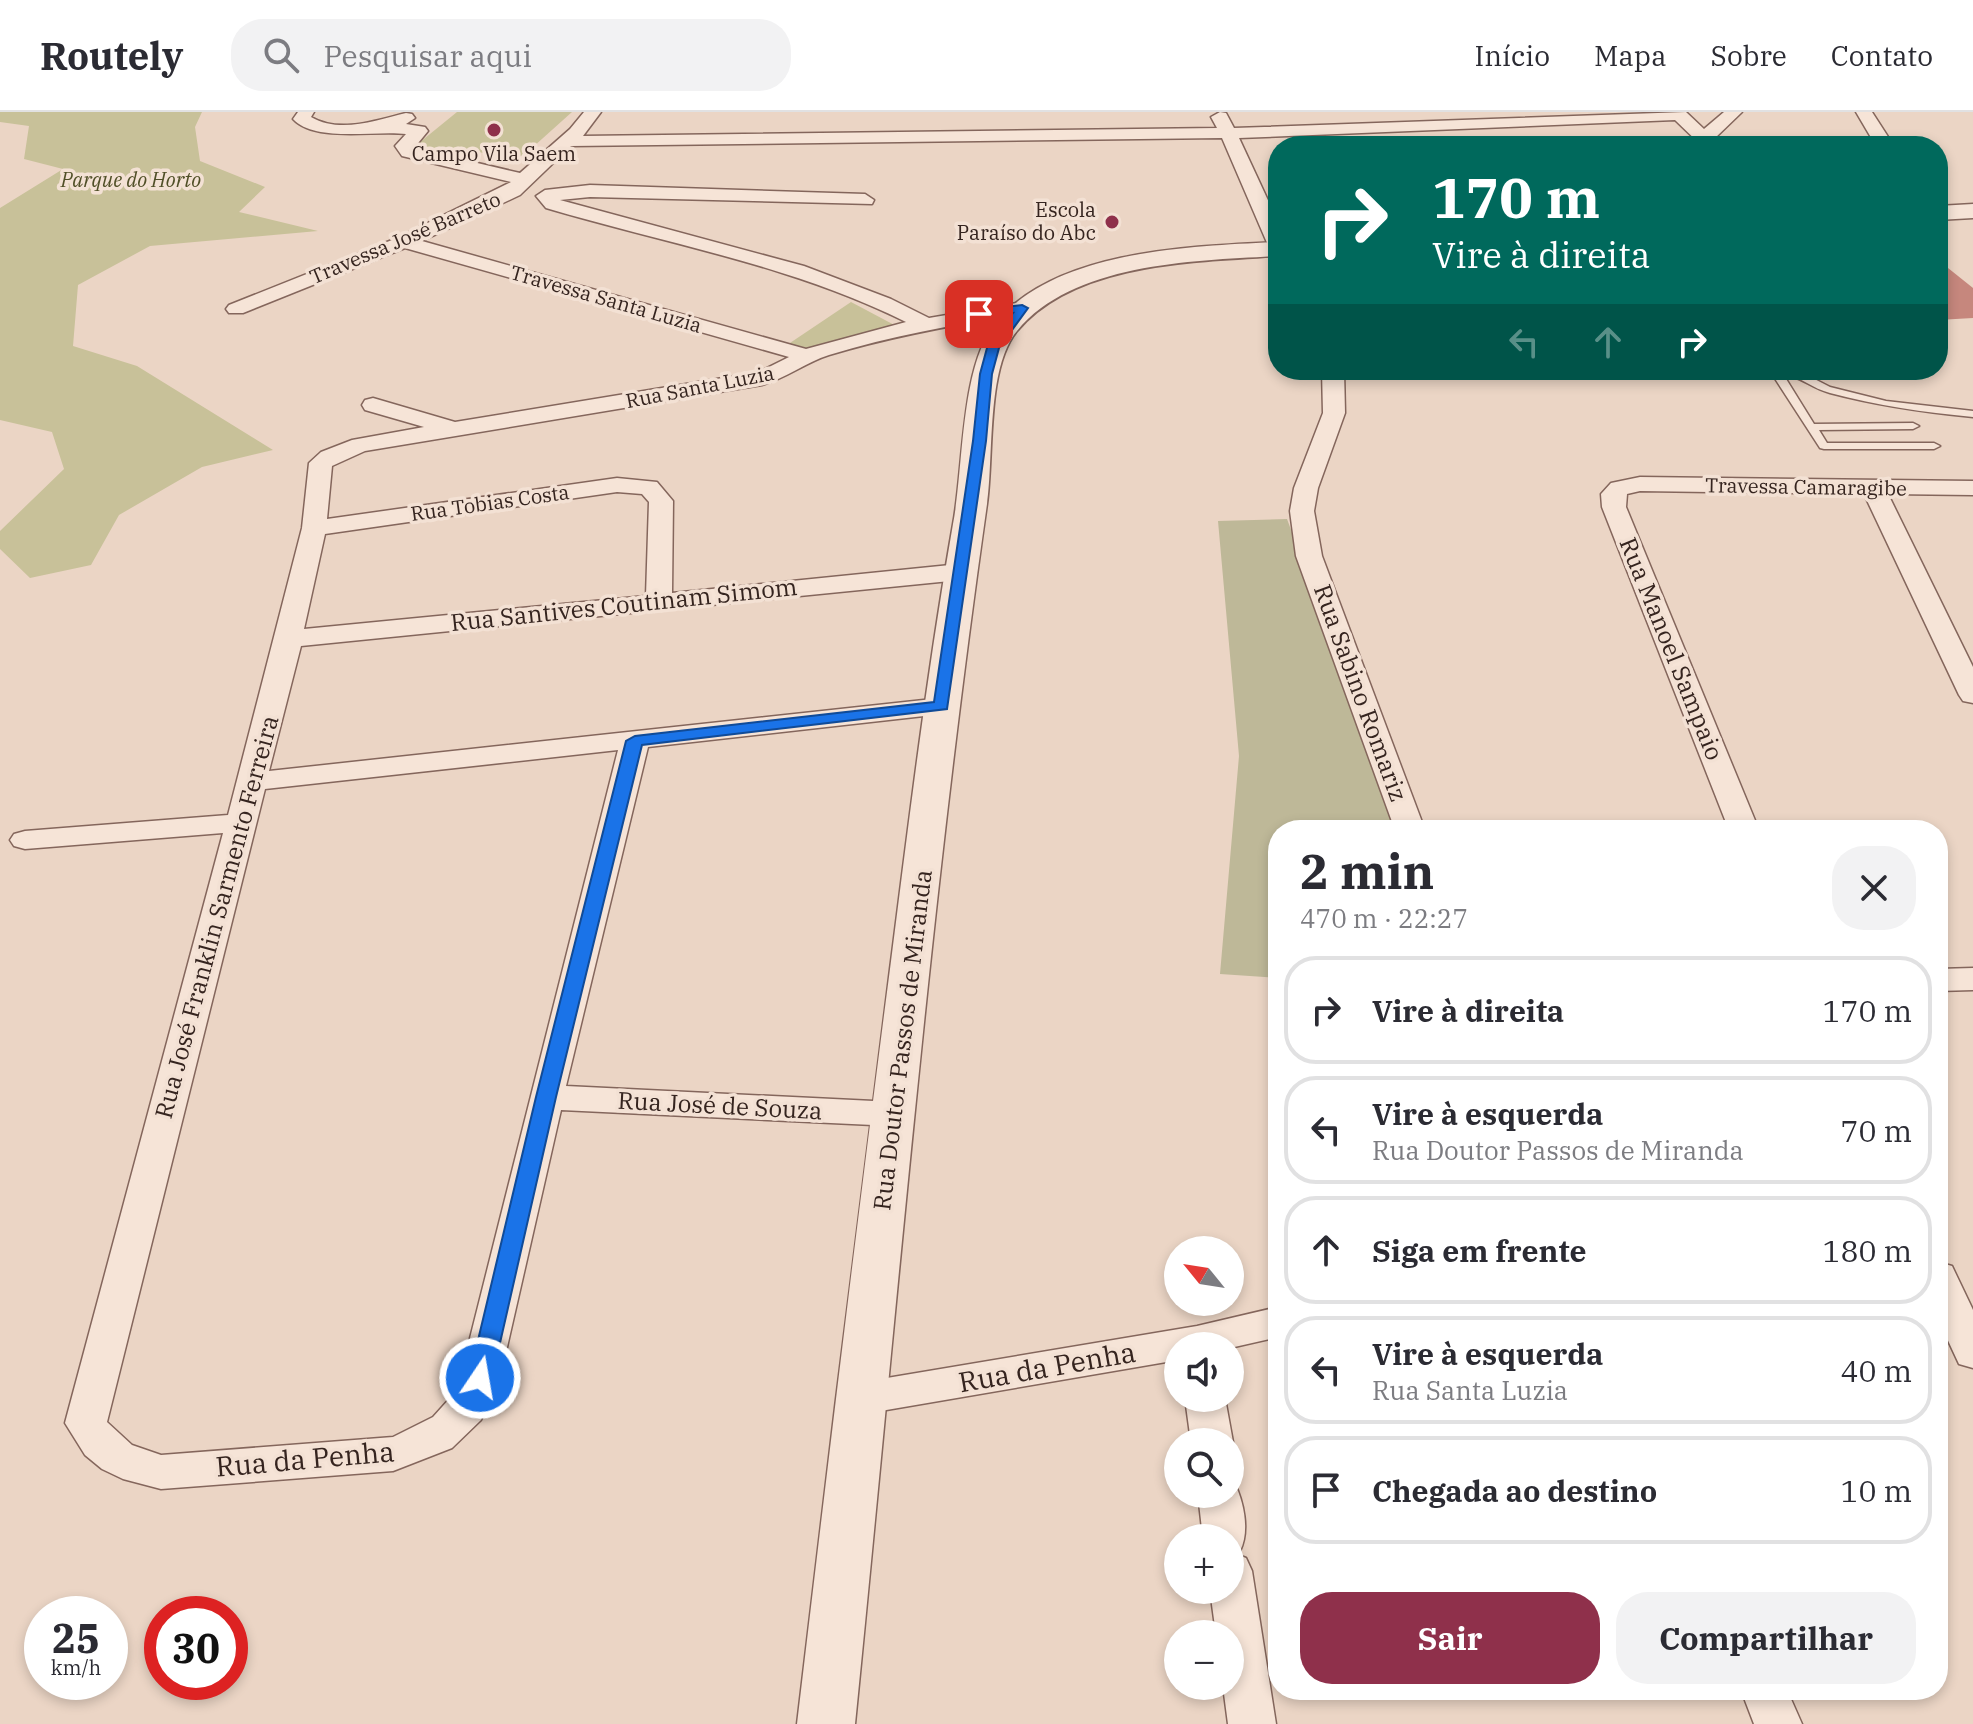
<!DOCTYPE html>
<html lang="pt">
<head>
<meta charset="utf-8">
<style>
	body { margin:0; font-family:"IBM Plex Serif",serif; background:#f2f2f3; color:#2b2b33; height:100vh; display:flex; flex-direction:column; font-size:30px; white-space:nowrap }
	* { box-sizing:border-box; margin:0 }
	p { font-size:26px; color:#7c7c81 }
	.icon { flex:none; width:44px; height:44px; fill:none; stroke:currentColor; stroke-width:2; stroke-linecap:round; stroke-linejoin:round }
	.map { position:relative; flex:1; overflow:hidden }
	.details { position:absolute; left:1268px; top:708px; width:680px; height:880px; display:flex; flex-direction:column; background:#fff; border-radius:32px; box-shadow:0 4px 12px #0003 }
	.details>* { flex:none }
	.hud { position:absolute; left:1268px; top:24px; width:680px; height:244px; border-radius:32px; box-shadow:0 4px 12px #0003; background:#00695c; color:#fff; overflow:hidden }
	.needle { width:52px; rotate:300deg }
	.fabs { position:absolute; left:1164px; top:1124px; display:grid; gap:16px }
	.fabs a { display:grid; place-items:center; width:80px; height:80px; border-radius:50%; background:#fff; box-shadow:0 4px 12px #0003; font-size:40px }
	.speed { position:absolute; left:24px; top:1484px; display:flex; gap:16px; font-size:40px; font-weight:700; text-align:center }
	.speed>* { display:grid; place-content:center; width:104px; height:104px; border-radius:50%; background:#fff; box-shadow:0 4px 12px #0003; line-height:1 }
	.speed small { font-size:20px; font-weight:400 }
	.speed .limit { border:12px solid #d22; background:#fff; color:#111 }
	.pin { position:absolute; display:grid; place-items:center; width:68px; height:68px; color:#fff; margin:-34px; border-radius:16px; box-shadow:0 4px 12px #0006 }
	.me { position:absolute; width:88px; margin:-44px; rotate:12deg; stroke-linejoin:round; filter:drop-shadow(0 0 6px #0008) }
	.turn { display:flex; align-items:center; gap:28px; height:168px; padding:0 32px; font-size:36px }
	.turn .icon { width:104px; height:104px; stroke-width:2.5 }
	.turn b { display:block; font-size:56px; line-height:68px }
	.lanes { display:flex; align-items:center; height:76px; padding:0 32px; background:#0003; justify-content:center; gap:40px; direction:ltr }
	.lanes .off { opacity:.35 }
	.round { display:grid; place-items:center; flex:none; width:84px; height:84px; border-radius:32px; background:#f2f2f3 }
	.overview { display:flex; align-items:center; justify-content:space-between; height:136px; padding:0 32px }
	h1 { font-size:48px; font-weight:700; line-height:60px }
	.primary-button { display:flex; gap:16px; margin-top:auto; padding:16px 32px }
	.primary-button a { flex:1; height:92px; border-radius:32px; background:#8f304b; color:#fff; font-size:32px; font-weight:700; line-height:92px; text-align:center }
	.primary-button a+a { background:#f2f2f3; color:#2b2b33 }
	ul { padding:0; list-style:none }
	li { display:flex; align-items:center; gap:24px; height:108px; margin:0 16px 12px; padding:0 16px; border:4px solid #e1e1e2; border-radius:32px }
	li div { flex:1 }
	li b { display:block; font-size:30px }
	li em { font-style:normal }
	header { display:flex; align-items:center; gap:48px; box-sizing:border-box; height:112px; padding:0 40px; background:#fff; border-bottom:2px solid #e1e1e2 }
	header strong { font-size:38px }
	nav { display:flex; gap:44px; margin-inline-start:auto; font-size:28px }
	.search { width:560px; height:72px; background:#f2f2f3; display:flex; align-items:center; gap:20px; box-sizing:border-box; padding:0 28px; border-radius:32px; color:#7c7c81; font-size:30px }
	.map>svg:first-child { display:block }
	.green { fill:#c8c199 }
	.cemetery { fill:#beb898 }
	.building { fill:#c6877d }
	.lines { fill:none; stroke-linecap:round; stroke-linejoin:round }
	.service-casing { stroke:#84665c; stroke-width:3 }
	.minor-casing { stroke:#84665c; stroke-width:3 }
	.tertiary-casing { stroke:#84665c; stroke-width:3 }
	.service { fill:#f6e4d7; fill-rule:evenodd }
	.minor { fill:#f6e4d7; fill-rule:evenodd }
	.tertiary { fill:#f6e4d7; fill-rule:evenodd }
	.route { fill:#1a73e8; stroke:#114b97; stroke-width:2 }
	.poi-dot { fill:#8f304b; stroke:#f3e1d4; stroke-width:3 }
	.labels { text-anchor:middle; stroke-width:7; stroke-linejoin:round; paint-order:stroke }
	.far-poi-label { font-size:20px; fill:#35241f; stroke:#f3e1d4 }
	.far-park-label { font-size:20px; font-style:italic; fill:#504f27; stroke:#f3e1d4 }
	.far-street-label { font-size:20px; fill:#35241f; stroke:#f3e1d4 }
	.street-label { font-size:24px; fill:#35241f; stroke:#f3e1d4 }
	.near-street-label { font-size:28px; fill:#35241f; stroke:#f3e1d4 }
</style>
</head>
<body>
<header>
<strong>Routely</strong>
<div class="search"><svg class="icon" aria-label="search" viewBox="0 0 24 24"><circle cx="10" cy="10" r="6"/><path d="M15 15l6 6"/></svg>Pesquisar aqui</div>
<nav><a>Início</a><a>Mapa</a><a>Sobre</a><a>Contato</a></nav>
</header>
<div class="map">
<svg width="1973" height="1612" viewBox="0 0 1973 1612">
	<rect width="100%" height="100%" fill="#ebd5c5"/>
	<path class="green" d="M0 0H202L195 15 200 49 265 75 239 100 318 119 150 134 78 173 73 234 137 254 273 338 202 355 119 403 91 453 30 466 0 437V419L64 357 52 320 0 308V96L63 57 24 47 29 14 0 10Z
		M457 0H572L523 44 414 35Z
		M851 190 900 216 800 241 784 235Z"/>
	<path class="cemetery" d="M1287 407 1402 718H1278V866L1220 862 1239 644 1218 409Z"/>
	<path class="building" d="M1938 148 1973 176V206L1938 208Z"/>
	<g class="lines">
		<defs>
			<path id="service" d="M1763 258H1797L1830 275 1886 289 1973 299V305C1922 300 1879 294 1830 281 1813 277 1800 264 1783 262L1814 312 1913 311 1919 314 1913 317 1819 318 1827 331H1934L1940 334 1934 337H1824L1820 336 1772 262Z"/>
			<path id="minor" d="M298 0H314L311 5C340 22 377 8 406 1L412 2 415 6 406 12 425 15 428 19 414 36 520 61 570 17 584 0H601L583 24 1217 16 1211 5 1220 0 1226 1 1234 16 1686 0 1704 17 1724 0H1742L1714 27 1721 34H1702L1675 8 1239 26 1278 110V139L1268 133 1222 26 571 34 520 83 422 129 806 237 906 210C792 153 667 132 546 96L536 84 545 78 590 73 865 82 874 88 872 92 590 85 560 88 804 154 891 187 929 206 1022 190 1032 196 1022 202C957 212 892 224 829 243 806 250 787 266 762 273L365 339 332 354 327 407 617 366 657 370 673 389 672 481 960 452 969 455 973 460 969 465 960 468 301 534 269 659 942 586 952 588 956 594 952 600 942 602 648 635 566 974 894 990 907 993 912 1002 907 1011 894 1014 561 998 500 1266 481 1308 452 1336 393 1359 161 1377 123 1367 102 1357 85 1343 65 1311 223 721 25 737 14 734 10 728 14 722 25 719 228 703 302 416 309 351 321 340 352 328 424 315 365 298 362 293 365 288 373 286 455 310 759 260 789 245 405 136 243 201H229L226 197 229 193 397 126 511 70 402 44 395 34 406 22C375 18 315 31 293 7ZM617 380 642 382 649 390 646 484 304 517 325 422ZM618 638 460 1266 451 1285 433 1305 393 1325 161 1343 132 1333 107 1310 265 677Z
				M1856 0H1872L1894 34H1876Z
				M1322 258H1344L1345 301 1318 376 1314 399 1322 444 1425 718H1395L1296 444 1290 399 1294 376 1323 301Z
				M1640 365 1973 369V383L1888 382 1973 555V591L1963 589 1959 583 1864 382 1640 379 1627 382 1626 395 1759 718H1729L1602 395 1601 382 1611 371Z
				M1973 856V878L1938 879V857Z
				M1938 1150 1952 1154 1973 1198V1256L1959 1252 1938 1207Z
				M1278 1195V1225L1230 1236V1234H1178V1248L863 1302 849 1297 843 1286 849 1275 863 1270 1197 1214Z
				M1185 1286H1225L1233 1330 1230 1336V1330H1191Z
				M1230 1368 1234 1370C1244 1390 1250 1419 1240 1439L1233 1441 1246 1446 1252 1459 1276 1612H1228L1223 1574H1230V1522H1216L1210 1478H1230V1426H1203L1198 1382H1230Z
				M1741 1578H1787L1802 1612H1754Z"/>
			<path id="tertiary" d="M1973 92V106L1938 108V94Z
				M1278 130V144C1196 149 1074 150 1017 219 986 256 994 345 987 392 929 797 896 1205 855 1612H797C827 1360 857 1109 890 857 909 709 927 560 953 412 964 355 960 256 995 212 1053 138 1192 134 1278 130Z"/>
		</defs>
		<use href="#service" class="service-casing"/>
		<use href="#minor" class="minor-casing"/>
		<use href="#tertiary" class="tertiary-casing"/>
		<use href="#service" class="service"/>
		<use href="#minor" class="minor"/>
		<use href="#tertiary" class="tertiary"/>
	</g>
	<path class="route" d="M1022 193 1028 196 999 236 992 262 986 329 947 597 642 633 556 985 492 1266 488 1272 480 1275 472 1272 469 1266 536 985 626 629 635 624 934 590 973 329 980 262 987 236 1013 201 979 205 974 202 979 198Z"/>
	<g class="poi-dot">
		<circle cx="494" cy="18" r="8"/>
		<circle cx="1112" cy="110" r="8"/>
	</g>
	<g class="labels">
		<g class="far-poi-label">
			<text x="494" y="49">Campo Vila Saem</text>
			<text x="1096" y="105" text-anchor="end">Escola<tspan x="1096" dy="23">Paraíso do Abc</tspan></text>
		</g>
		<g class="far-park-label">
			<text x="131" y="75">Parque do Horto</text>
		</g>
		<g class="far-street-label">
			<text transform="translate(405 126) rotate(-23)" y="7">Travessa José Barreto</text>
			<text transform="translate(606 187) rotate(16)" y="7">Travessa Santa Luzia</text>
			<text transform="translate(700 275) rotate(-11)" y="7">Rua Santa Luzia</text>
			<text transform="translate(1806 375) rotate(1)" y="7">Travessa Camaragibe</text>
			<text transform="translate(490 391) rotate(-8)" y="7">Rua Tobias Costa</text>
		</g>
		<g class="street-label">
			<text transform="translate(624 493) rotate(-6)" y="8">Rua Santives Coutinam Simom</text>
			<text transform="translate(1671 537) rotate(68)" y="8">Rua Manoel Sampaio</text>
			<text transform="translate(1360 581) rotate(70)" y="8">Rua Sabino Romariz</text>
			<text transform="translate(217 805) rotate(-75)" y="8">Rua José Franklin Sarmento Ferreira</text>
			<text transform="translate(903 928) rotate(-83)" y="8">Rua Doutor Passos de Miranda</text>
			<text transform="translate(720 994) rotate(3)" y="8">Rua José de Souza</text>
		</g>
		<g class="near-street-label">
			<text transform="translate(1047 1255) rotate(-10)" y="10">Rua da Penha</text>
			<text transform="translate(305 1347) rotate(-5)" y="10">Rua da Penha</text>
		</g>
	</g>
</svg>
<div class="fabs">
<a><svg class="needle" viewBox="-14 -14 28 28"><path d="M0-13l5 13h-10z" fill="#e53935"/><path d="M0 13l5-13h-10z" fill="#7c7c81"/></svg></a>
<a><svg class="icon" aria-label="sound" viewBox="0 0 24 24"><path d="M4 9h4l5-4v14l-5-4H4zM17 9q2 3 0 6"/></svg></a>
<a><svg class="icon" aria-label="search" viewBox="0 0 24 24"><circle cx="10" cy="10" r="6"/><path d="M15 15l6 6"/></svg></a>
<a>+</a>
<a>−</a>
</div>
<div class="speed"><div>25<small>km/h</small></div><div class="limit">30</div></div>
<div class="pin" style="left:979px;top:202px;background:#d93025"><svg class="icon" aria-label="arrive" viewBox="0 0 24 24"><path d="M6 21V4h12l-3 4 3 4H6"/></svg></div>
<svg class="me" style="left:480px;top:1266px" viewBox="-20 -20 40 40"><circle r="17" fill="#1a73e8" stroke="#fff" stroke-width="3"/><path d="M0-11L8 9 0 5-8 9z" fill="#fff"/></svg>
<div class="hud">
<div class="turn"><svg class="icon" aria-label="right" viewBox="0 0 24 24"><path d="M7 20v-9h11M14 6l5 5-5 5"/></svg><div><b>170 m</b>Vire à direita</div></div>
<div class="lanes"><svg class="icon off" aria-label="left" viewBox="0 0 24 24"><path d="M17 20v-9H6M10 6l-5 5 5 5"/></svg><svg class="icon off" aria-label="ahead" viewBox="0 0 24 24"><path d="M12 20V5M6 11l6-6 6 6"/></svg><svg class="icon" aria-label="right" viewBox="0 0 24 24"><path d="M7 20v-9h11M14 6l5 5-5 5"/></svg></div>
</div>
<section class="details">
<div class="overview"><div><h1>2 min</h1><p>470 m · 22:27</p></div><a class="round"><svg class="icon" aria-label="close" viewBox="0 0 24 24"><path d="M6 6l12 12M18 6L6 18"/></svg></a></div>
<ul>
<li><svg class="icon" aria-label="right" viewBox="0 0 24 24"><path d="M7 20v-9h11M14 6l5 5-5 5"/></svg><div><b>Vire à direita</b></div><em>170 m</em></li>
<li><svg class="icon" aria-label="left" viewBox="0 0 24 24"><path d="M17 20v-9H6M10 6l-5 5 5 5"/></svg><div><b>Vire à esquerda</b><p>Rua Doutor Passos de Miranda</p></div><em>70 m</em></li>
<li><svg class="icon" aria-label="ahead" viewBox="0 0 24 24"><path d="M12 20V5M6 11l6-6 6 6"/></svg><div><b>Siga em frente</b></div><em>180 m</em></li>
<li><svg class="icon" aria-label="left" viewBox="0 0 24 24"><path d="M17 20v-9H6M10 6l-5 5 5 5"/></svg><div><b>Vire à esquerda</b><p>Rua Santa Luzia</p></div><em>40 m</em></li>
<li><svg class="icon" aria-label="arrive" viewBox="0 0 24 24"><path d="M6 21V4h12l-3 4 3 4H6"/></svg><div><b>Chegada ao destino</b></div><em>10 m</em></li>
</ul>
<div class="primary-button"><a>Sair</a><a>Compartilhar</a></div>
</section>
</div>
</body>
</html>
